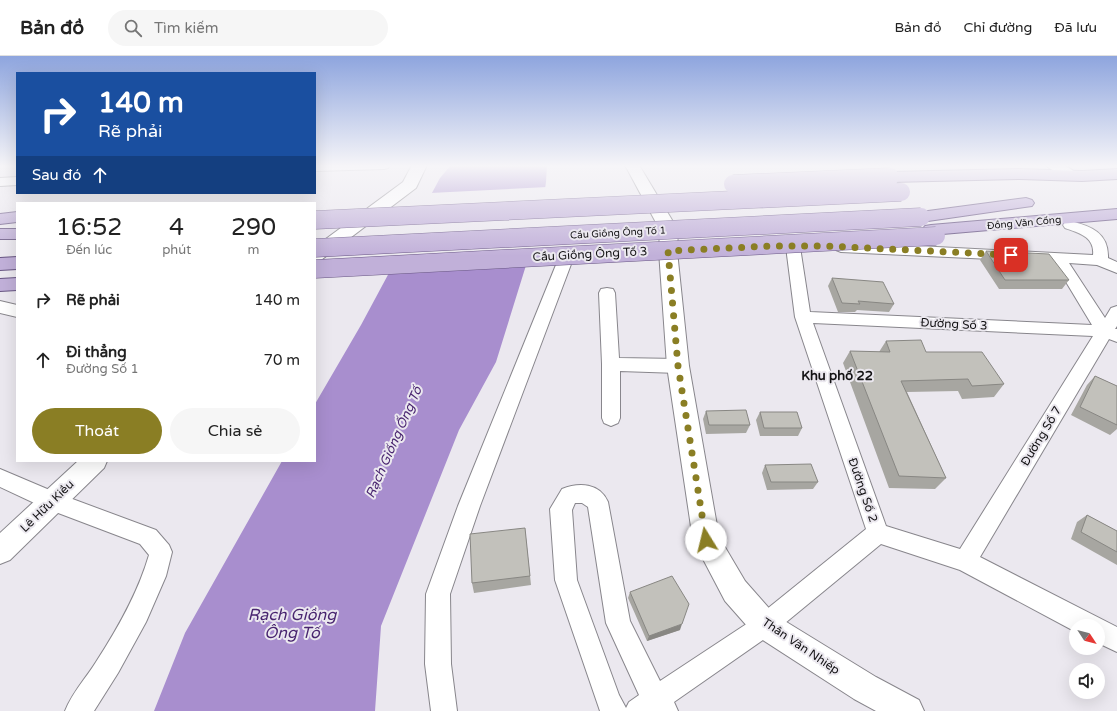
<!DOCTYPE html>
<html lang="vi">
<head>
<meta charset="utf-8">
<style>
	body { margin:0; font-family:"Varela Round",sans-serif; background:#f6f6f6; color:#222; height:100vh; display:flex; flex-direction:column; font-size:15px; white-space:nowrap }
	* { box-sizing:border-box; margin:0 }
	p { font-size:13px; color:#767676 }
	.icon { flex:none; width:22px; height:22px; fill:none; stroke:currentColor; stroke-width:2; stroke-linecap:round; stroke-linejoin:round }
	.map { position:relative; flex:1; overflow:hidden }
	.panel { position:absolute; left:16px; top:146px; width:300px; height:260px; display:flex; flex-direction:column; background:#fff; border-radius:0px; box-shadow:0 4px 16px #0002 }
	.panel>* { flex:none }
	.top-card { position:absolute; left:16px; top:16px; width:300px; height:122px; border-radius:0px; box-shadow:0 4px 16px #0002; background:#1a4fa0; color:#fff; overflow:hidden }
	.needle { width:26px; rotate:126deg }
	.fabs { position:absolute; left:1069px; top:563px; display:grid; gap:8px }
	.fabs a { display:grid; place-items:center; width:36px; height:36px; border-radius:50%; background:#fff; box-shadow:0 4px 16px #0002; font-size:20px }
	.pin { position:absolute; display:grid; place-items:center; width:34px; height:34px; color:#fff; margin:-17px; border-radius:8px; box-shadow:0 2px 6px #0006 }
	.me { position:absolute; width:44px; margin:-22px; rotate:351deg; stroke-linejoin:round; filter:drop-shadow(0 0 3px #0008) }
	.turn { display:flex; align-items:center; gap:14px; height:84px; padding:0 16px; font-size:18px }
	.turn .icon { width:52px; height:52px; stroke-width:2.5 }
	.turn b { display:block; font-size:28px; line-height:34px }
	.then { display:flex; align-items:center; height:38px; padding:0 16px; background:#0003; gap:8px; font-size:15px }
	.eta { display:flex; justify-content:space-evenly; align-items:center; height:68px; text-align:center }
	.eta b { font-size:24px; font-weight:600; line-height:28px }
	.action { display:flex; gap:8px; margin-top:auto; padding:8px 16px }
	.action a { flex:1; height:46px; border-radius:24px; background:#8a7e24; color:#fff; font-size:16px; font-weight:600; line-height:46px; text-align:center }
	.action a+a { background:#f6f6f6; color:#222 }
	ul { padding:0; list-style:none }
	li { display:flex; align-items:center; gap:12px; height:60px; padding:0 16px }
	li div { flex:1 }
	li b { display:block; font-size:15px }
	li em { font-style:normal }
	header { display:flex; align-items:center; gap:24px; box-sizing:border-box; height:56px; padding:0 20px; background:#fff; border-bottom:1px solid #e0e0e0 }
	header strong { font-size:19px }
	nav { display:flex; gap:22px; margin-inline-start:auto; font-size:14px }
	.search { width:280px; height:36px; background:#f6f6f6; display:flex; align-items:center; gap:10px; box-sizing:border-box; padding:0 14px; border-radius:22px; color:#767676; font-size:15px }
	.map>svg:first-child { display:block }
	.water { fill:#a88ece }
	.pier { fill:#ebe8ef }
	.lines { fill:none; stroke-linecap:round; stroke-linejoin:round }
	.street-casing { stroke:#88868c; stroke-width:2 }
	.secondary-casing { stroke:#88868c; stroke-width:2 }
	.primary-casing { stroke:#695784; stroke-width:2 }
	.street { fill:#fff; fill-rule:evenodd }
	.secondary { fill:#fff; fill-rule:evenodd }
	.primary { fill:#c1b0d9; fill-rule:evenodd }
	.primary-bridge-casing { stroke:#695784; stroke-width:19; stroke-linecap:butt }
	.primary-bridge { stroke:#c1b0d9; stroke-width:18 }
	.wall { fill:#a7a6a1 }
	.shaded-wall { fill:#888783 }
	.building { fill:#c2c1bb; stroke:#888783 }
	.route { stroke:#8a7e24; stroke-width:7; stroke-dasharray:0 12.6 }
	.labels { text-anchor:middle; stroke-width:4; stroke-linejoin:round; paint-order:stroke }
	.far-street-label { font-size:10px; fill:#131214; stroke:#ebe8ef }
	.street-label { font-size:12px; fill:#131214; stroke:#ebe8ef }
	.neighbourhood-label { font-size:13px; font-weight:bold; fill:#131214; stroke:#ebe8ef }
	.water-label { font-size:13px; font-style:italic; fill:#492570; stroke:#ebe8ef }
	.near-water-label { font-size:16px; font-style:italic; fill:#492570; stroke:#ebe8ef }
</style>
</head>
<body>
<header>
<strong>Bản đồ</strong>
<div class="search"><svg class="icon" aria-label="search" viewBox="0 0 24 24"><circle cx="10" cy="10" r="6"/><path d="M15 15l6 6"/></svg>Tìm kiếm</div>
<nav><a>Bản đồ</a><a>Chỉ đường</a><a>Đã lưu</a></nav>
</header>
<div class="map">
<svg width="1117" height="655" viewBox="0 0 1117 655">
	<rect width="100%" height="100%" fill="#ebe8ef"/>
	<path class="water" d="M451 109H547L546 126 541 161 496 306 459 374 381 570 375 655H154L185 577 282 405H315V348L361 269 440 122Z"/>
	<path class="pier" d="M547 131 543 162 529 206 389 213 430 137Z"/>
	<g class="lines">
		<defs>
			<path id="street" d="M315 109H390L388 112 384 113 315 115Z
				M1046 109C1059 108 1070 109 1078 120L1077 123H1067C1062 115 1051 116 1046 109Z
				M17 121V129L0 130V122Z
				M1070 165C1091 170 1109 177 1108 202L1117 206V217L1097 209 1069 207 1105 262 1111 252 1117 250V270L1115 273H1117V286L1109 283 980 501 1117 571V596L1098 587V570H1076V576L960 514 881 488 773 577 674 646 678 655H600L555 524 550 453 562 433C579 426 600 427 608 446L630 565 660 625 757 561 866 473 795 261 786 191 788 188 793 186 798 188 800 191 810 256 1092 269 1054 206 841 196 836 194 834 191 836 188 841 186 1093 199C1095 181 1079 177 1065 172L1063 169 1065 166ZM813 267 1093 280 960 493 886 470ZM575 447H582L588 451 606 567 639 639 629 646 626 652 619 639 577 524 572 454Z
				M580 193 585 195 587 198 585 201 573 203 480 450 450 538 451 608 457 655H431L425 608 426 538 458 450 560 199 562 196Z
				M607 232 613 233 615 237 619 302 678 303 684 305 687 310 684 315 678 317 620 315V362L618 367 611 370 604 367 602 362V308L599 237 601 233Z
				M0 245 17 249V261L0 257Z
				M0 413 59 438 156 474 169 489 172 496 166 520 146 566 118 617 94 655H65C72 637 86 622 96 606 118 572 138 537 149 499L140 488 45 452 0 431Z"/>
			<path id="secondary" d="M412 109H427L416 132 321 204 315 206V191L403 126Z
				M625 109H639L678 174 677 195 689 310 719 481 745 525 775 559 876 621 919 644 924 655H876L854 643 755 579 725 545 693 484 667 310 659 195 660 174Z
				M78 405H107L104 412 10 504 0 508V477Z"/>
			<path id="primary" d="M1020 113 1082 115 1117 113V123L1082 125 1020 123 890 126 884 124 882 121 884 118 890 116Z
				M1026 142 1032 144 1034 147 1032 150 928 165 922 164 920 160 922 156 928 155Z
				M1117 153V163L931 179 925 178 922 174 925 170 931 169Z
				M17 156V166L0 168V158Z
				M0 173H17V183H0Z
				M17 201V213L0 214V202Z
				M17 222V234L0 235V223Z"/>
		</defs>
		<use href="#street" class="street-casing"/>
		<use href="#secondary" class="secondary-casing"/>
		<use href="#primary" class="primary-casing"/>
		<use href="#street" class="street"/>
		<use href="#secondary" class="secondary"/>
		<use href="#primary" class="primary"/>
		<defs>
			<path id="primary-bridge" d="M733 128 890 121
				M315 164 901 136
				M315 192 921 161
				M315 213 936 180"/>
		</defs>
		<use href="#primary-bridge" class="primary-bridge-casing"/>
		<use href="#primary-bridge" class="primary-bridge"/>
	</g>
	<path class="wall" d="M986 195 1069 224 1062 233H999L980 204Z
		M832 222 894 248 889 256 857 254 855 256H838L828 230Z
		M886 285 926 296 1004 328 994 341 962 343 958 335 907 336 946 422 935 433 889 432 843 307 850 295 879 296Z
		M1095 320 1117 330V373L1110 379 1071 359 1087 329Z
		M706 355 750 369 746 377 706 378 703 363Z
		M760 356 802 372 798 380H760L756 364Z
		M765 409 818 426 813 433 767 434 762 417Z
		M1087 459 1117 475V509L1071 483 1077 466Z
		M525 472 531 529 474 537 472 527Z
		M630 536 680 574 647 585 628 542Z"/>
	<path class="shaded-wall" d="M682 568 680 574 647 585 649 580Z"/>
	<path class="building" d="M986 195 1049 198 1069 224H1005Z
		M832 222 883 226 894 248 858 245 860 248 842 247Z
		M921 284 926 296H982L1004 328 972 330 968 323 901 325 946 422 899 420 850 295 890 296 886 285Z
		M1095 320 1117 330V369L1080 351Z
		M746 354 750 369H709L706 355Z
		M760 356H797L802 372H764Z
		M811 408 818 426H771L765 409Z
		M1087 459 1117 475V496L1081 476Z
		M525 472 530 520 472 527 470 478Z
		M672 520 689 548 682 568 649 580 630 536Z"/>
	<linearGradient id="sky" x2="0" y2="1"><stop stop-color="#8ea5de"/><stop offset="0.55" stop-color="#f6f5f8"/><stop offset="1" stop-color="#f6f5f8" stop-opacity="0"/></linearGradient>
	<rect width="1117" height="200" fill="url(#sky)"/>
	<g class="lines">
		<path class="route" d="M706 484 678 310 668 195 770 190H826L1011 199"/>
	</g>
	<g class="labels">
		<g class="far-street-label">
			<text transform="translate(1024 166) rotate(-5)" y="4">Đồng Văn Cống</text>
			<text transform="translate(618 176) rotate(-3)" y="4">Cầu Giồng Ông Tố 1</text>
		</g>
		<g class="street-label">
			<text transform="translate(590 198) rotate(-3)" y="4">Cầu Giồng Ông Tố 3</text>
			<text transform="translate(954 268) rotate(3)" y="4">Đường Số 3</text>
			<text transform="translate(1041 380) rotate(-59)" y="4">Đường Số 7</text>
			<text transform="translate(863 434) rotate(71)" y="4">Đường Số 2</text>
			<text transform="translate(47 450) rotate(-44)" y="4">Lê Hữu Kiều</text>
			<text transform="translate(801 590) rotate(34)" y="4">Thân Văn Nhiếp</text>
		</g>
		<g class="neighbourhood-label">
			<text x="837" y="324">Khu phố 22</text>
		</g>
		<g class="water-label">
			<text transform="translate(393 386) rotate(-66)" y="5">Rạch Giống Ống Tố</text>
		</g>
		<g class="near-water-label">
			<text x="292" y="564">Rạch Giồng<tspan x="292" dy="18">Ông Tố</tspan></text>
		</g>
	</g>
</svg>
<div class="fabs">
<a><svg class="needle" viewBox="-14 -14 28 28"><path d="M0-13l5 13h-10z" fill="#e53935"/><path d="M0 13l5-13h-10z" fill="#767676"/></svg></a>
<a><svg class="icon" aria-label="sound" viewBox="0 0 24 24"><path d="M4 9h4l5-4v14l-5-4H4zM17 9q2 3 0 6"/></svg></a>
</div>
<div class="pin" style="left:1011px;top:199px;background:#d93025"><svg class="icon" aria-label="arrive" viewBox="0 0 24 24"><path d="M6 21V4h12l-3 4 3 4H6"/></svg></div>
<svg class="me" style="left:706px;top:484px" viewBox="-20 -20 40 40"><circle r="19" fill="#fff"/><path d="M0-13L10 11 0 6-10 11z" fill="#8a7e24"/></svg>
<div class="top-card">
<div class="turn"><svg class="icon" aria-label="right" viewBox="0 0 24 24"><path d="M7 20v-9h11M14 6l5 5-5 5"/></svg><div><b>140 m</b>Rẽ phải</div></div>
<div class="then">Sau đó<svg class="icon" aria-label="ahead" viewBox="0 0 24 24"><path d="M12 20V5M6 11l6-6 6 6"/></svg></div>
</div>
<section class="panel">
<div class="eta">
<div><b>16:52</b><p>Đến lúc</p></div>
<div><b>4</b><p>phút</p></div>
<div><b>290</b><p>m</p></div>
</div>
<ul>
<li><svg class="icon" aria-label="right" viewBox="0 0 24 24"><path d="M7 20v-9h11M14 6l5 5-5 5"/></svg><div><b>Rẽ phải</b></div><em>140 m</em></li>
<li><svg class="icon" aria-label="ahead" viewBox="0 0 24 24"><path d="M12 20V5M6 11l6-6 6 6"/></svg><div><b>Đi thẳng</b><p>Đường Số 1</p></div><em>70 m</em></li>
</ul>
<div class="action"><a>Thoát</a><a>Chia sẻ</a></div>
</section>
</div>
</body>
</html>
